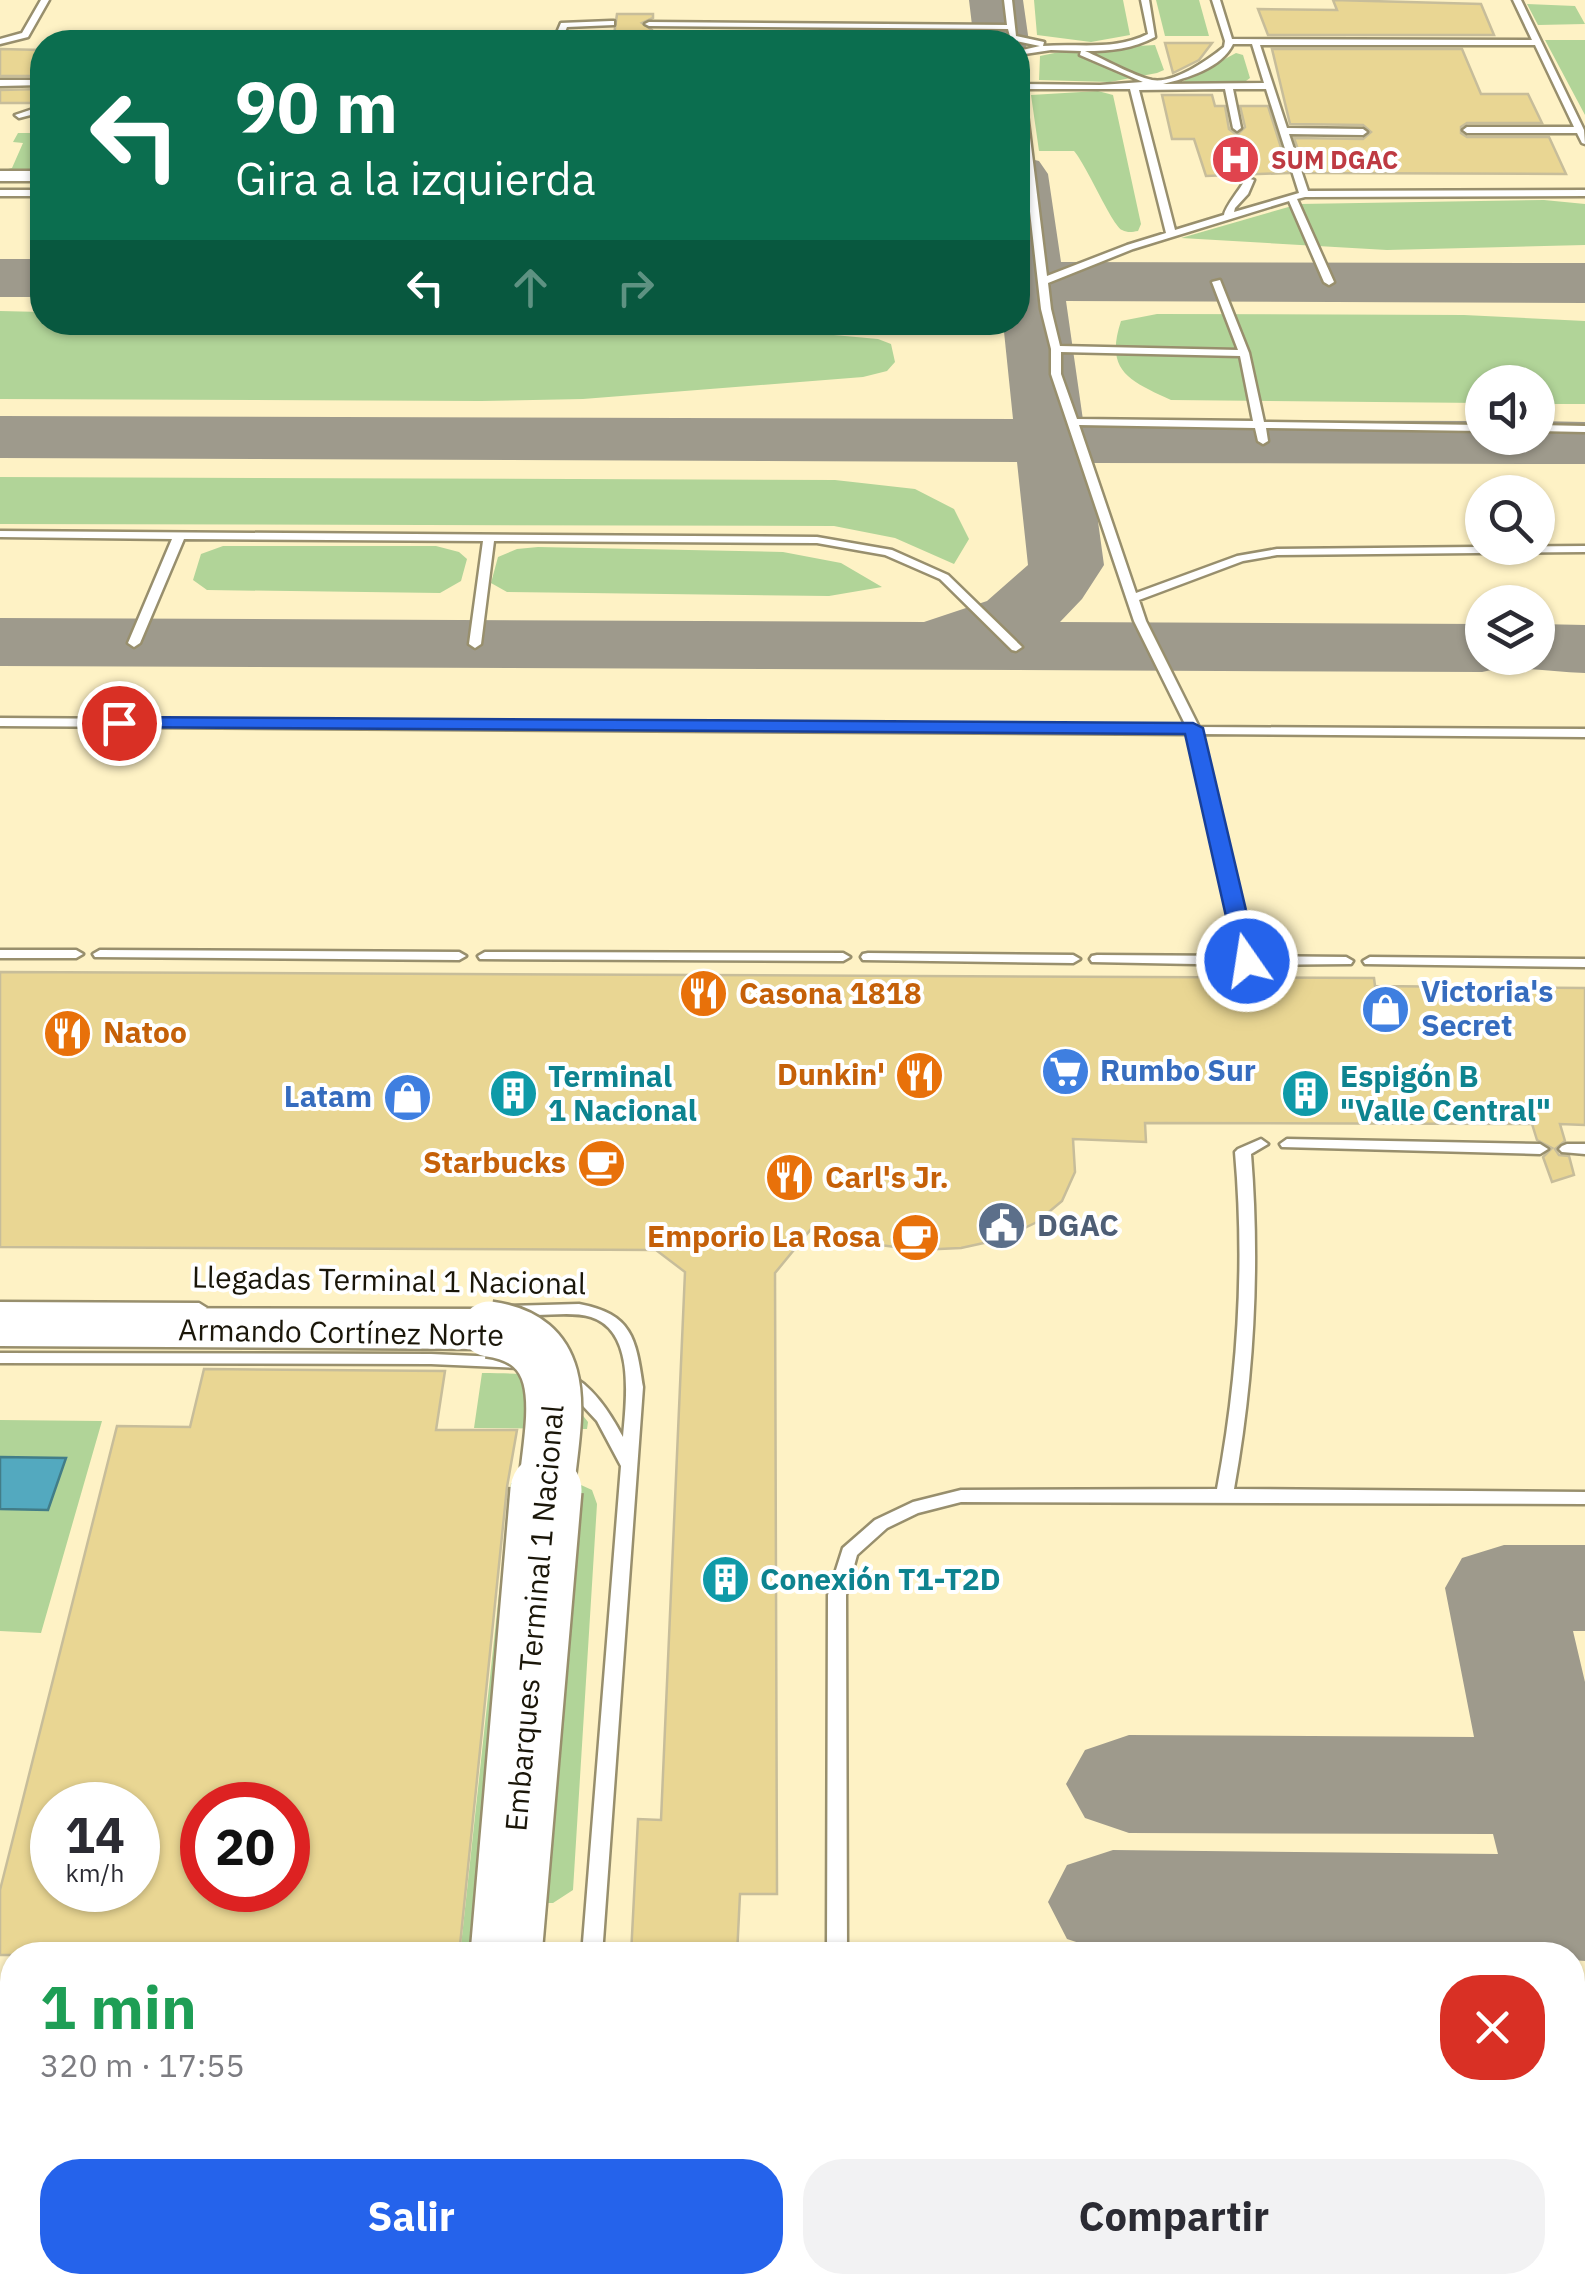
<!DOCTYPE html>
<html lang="es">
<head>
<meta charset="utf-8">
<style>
	body { margin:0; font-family:"IBM Plex Sans",sans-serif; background:#f2f2f3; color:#2b2b33; height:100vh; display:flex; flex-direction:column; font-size:38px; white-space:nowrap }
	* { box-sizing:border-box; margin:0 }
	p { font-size:32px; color:#7c7c81 }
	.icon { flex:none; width:55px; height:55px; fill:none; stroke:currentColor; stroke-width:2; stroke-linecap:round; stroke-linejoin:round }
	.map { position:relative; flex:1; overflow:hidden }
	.side { position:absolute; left:0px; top:1942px; width:1585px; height:352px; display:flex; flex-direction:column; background:#fff; border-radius:40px 40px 0 0; box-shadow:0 2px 8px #0004 }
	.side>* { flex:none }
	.banner { position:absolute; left:30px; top:30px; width:1000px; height:305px; border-radius:40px; box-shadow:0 2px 8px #0004; background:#0b6e4f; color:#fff; overflow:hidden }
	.fabs { position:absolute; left:1465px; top:365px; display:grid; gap:20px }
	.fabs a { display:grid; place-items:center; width:90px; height:90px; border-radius:50%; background:#fff; box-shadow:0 2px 8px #0004; font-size:50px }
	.speed { position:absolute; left:30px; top:1782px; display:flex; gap:20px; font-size:50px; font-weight:700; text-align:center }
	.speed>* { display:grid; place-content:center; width:130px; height:130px; border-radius:50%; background:#fff; box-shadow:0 2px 8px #0004; line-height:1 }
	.speed small { font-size:25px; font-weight:400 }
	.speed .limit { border:15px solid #d22; background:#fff; color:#111 }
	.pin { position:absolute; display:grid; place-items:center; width:85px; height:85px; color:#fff; margin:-42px; border:5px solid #fff; border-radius:50%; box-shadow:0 2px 10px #0007 }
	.me { position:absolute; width:110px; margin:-55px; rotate:347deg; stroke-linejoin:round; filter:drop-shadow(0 0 8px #0008) }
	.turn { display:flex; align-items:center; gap:35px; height:210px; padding:0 40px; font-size:45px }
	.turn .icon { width:130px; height:130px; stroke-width:2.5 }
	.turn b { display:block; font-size:70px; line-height:85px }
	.lanes { display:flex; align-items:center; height:95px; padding:0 40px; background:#0003; justify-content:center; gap:50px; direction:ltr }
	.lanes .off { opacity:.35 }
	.round { display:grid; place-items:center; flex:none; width:105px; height:105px; border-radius:40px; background:#f2f2f3 }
	.headline { display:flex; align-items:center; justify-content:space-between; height:170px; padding:0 40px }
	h1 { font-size:60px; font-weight:700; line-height:75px; color:#1e9e55 }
	.action { display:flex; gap:20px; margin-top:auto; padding:20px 40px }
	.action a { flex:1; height:115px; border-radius:40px; background:#2563eb; color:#fff; font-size:40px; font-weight:700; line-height:115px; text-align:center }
	.action a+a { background:#f2f2f3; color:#2b2b33 }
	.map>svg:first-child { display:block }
	.built { fill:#fef2c5; fill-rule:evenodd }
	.green { fill:#b1d498 }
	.water { fill:#53a9bf; stroke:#427d88; stroke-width:2.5 }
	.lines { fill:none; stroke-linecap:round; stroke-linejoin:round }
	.taxiway { fill:#9e9a8c; fill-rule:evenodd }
	.building { fill:#e9d693; stroke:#c7bd9a; stroke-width:2.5; fill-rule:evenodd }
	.lane-casing { stroke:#988f6d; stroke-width:5 }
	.street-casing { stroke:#988f6d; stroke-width:5 }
	.highway-casing { stroke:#988f6d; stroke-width:5 }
	.lane { fill:#fff; fill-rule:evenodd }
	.street { fill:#fff; fill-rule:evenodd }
	.highway { fill:#fff; fill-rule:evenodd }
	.highway-bridge-far1-casing { stroke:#988f6d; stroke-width:60; stroke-linecap:butt }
	.highway-bridge-casing { stroke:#988f6d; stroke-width:76; stroke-linecap:butt }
	.highway-bridge-far1 { stroke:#fff; stroke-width:55 }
	.highway-bridge { stroke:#fff; stroke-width:71 }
	.route { fill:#2563eb; stroke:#184099; stroke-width:2.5 }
	.labels { text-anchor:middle; stroke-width:8; stroke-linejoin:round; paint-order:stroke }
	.far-health-label { font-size:25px; font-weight:bold; fill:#be3a42; stroke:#fff; text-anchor:start }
	.shop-label { font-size:30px; font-weight:bold; fill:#366cbe; stroke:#fff; text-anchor:start }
	.food-label { font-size:30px; font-weight:bold; fill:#c56008; stroke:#fff; text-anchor:start }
	.culture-label { font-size:30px; font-weight:bold; fill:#0d838f; stroke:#fff; text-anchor:start }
	.service-label { font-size:30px; font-weight:bold; fill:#4e5e75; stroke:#fff; text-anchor:start }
	.street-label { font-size:30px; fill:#1a1609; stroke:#fff }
</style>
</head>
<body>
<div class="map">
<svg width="1585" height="2294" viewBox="0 0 1585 2294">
	<rect width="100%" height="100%" fill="#fdf9eb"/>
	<path class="built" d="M0 0H1585V2294H0ZM42 42H1018V322H42ZM1482 382H1538V438H1482ZM1482 492H1538V548H1482ZM1482 602H1538V658H1482ZM52 1805H138V1890H52ZM202 1805H288V1890H202ZM12 1955H1572V2282H12Z"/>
	<path class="green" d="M1034 0H1123L1130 35 1091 42 1037 35Z
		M1156 0H1199L1209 36H1165Z
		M1527 4 1575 6 1585 24 1538 25Z
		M1545 40H1585V115Z
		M1155 45 1164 70 1157 73 1110 82 1039 80 1040 56 1069 50Z
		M1236 53 1243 55 1250 78 1246 81 1182 82Z
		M1098 91 1113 95 1141 224 1138 231C1132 232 1128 233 1122 230 1112 225 1087 166 1074 151H1039L1031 95Z
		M18 133H42V172L0 171 12 168 23 143 13 142Z
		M1544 200 1585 204V245L1387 250 1181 238 1299 204Z
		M0 311 42 312V322H689L878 339 891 344 895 362 887 371 863 377 583 399 481 401 0 399Z
		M1157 314 1464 315 1585 321V404H1538V382H1482V403L1171 400C1131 381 1104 372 1121 321Z
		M0 477 835 480 915 489 954 509 969 539 954 564 895 538 834 526 0 524Z
		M223 546H436L459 552 467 559 461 581 440 593 207 590 193 580 201 554Z
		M538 547 783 552 841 563 882 587 829 596 507 592 491 583 498 557 517 549Z
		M482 1373C544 1374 549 1372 588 1422L587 1429 474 1428Z
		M0 1420 102 1421 41 1633 0 1631V1509L48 1510 65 1458 0 1457Z
		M511 1483 581 1485 592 1490 597 1504 573 1890 553 1903H488L484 1955H460Z
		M44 2283H143L189 2294H42Z
		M305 2283V2282L390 2283 388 2294H303Z"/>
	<path class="water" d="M0 1457 66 1458 48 1510 0 1509Z"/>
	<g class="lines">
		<path class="taxiway" d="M969 0H1023L1029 42 1021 54 1018 55V42H974Z
			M1018 156 1039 161 1048 174 1061 262 1585 263V303L1066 301 1083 420 1482 421V438H1538V421L1585 422V464L1090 463 1104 565 1082 599 1060 622 1482 624V658H1538V624L1585 625V673C1550 672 1516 664 1482 672L0 666V618L924 622 987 601 1028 565 1017 462 0 458V416L1013 419 1003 322H1018Z
			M0 259H42V297H0Z
			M1504 1545H1585V1631H1573L1585 1682V1961L1572 1960V1955L1113 1954 1067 1939 1048 1902 1067 1865 1113 1850 1498 1854 1493 1834 1129 1833 1085 1818 1066 1784 1085 1750 1129 1735 1474 1737 1445 1588 1462 1558Z"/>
	</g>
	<path class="building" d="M1333 0 1481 4 1494 35H1268L1258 9 1337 10Z
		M617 14H653V18L642 23 652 30V42H613Z
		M1165 43H1212L1199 60 1173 73Z
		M0 49 42 50V76H0Z
		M1272 49H1462L1481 94H1528L1542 123H1467L1461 127V133L1467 137H1549L1566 174 1306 173 1294 138 1363 139 1371 132 1363 125 1290 124Z
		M42 89V103H0V90Z
		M1162 95H1212L1215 106H1225L1229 129 1237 135 1245 127 1240 106H1268L1289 173 1206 176 1194 139H1172Z
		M0 972 1374 978 1375 986 1585 988V1125L1560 1124 1565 1141 1555 1149 1559 1155 1569 1156 1574 1175 1552 1182 1543 1157 1552 1148 1537 1140 1532 1124 1145 1123 1146 1142 1073 1139 1075 1172 1062 1201 1037 1222 1002 1239 961 1248 917 1250 873 1244 816 1223 775 1273 777 1894H740L737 1955H631L638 1819 661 1820 685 1272 656 1250 0 1247Z
		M204 1369 445 1371 436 1430H517L507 1487 459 1955H0V1890L117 1426 190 1427ZM52 1805H138V1890H52ZM202 1805H288V1890H202Z"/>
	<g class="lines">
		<defs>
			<path id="lane" d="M41 0H49L28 37 0 44V39L22 33Z
				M1004 0H1012L1016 36 1044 42 1043 46C1079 43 1114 51 1148 34L1141 0H1149L1155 37C1132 49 1111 51 1085 51 1104 59 1133 76 1152 80 1174 84 1208 60 1224 47L1225 41 1212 0H1220L1232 39 1532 40 1513 0H1521L1584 130 1585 144 1582 143 1577 133H1467L1463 130 1467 127H1574L1535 45H1260L1287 128 1363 129 1367 132 1363 135 1289 134 1308 191 1585 190V196L1305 197 1297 199 1334 282 1329 285 1324 282 1289 201 1133 249 1048 283 1051 309 1060 346 1238 350 1212 282 1220 280 1249 353 1264 422 1482 425V431L1266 428 1268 441 1263 444 1258 441 1255 428 1079 425 1136 593 1237 556 1277 549 1585 546V552L1277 555 1243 561 1139 600 1146 621 1199 727 1585 729V737L1201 734 1253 956 1346 957 1353 961 1351 964 1247 965 1092 962 1090 959 1092 956 1097 955 1239 956 1188 734 0 726V718L1186 726 1134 621 1051 374V349L1041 309 1018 105V69L1022 72 1024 84 1100 85 1143 82 1080 55 1081 51 1051 50 1018 55V51L1040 46 1011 40 1008 29 649 26 645 24 649 22 1007 25ZM1233 44H1252L1264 83 1163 84C1187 78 1222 68 1233 44ZM1024 89H1130L1166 233 1127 245 1047 276ZM1225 89 1233 128 1237 131 1241 128 1233 89H1266L1299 193 1234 212 1235 208 1248 194 1254 180 1246 178C1240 190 1226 205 1224 215L1175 230 1139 90ZM1061 352 1240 356 1253 421 1077 419 1061 374Z
				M611 21H614V25L567 27 561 42H553L561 23Z
				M0 80H42V85L0 86Z
				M42 106V112L19 118 15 115Z
				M0 190H42V196H0Z
				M1538 425 1585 426V432L1538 431Z
				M0 531 817 537 892 550 948 575 1022 647 1016 651 1012 650 940 579 885 555 817 543 494 541 481 644 475 648 469 644 483 541 184 539 140 643 134 647 128 643 172 539 0 537Z
				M0 950H76L83 954 76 958H0Z
				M100 950 459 952 466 956 459 960 95 957 93 954Z
				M485 952 843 953 850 957 843 961 480 959 478 956Z
				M868 953 1073 955 1080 959 1073 963 863 960 861 957 863 954Z
				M1370 957 1585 959V967L1365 964 1363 961Z
				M1261 1139 1268 1144 1251 1154C1260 1267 1254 1378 1234 1489L1585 1492V1504L961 1502 918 1513 887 1528 857 1555 846 1595 847 1955H827L828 1595 843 1548 875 1520 913 1502 961 1490 1217 1489C1238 1377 1245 1266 1235 1152L1238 1149Z
				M1287 1139 1540 1144 1548 1149 1540 1154 1282 1147 1280 1144Z
				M1567 1144H1585V1154L1562 1152 1559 1149 1562 1146Z
				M0 1302 199 1303 207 1308 199 1313 0 1312Z
				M579 1304C632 1314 636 1338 643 1387L602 1955H582L621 1466 597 1421 558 1379 560 1375 566 1373C592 1384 610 1413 623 1437 626 1401 636 1331 591 1317 574 1312 554 1315 536 1315 523 1316 509 1319 499 1311L507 1306Z
				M0 1353 431 1354 521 1358 527 1359 529 1363 527 1367 521 1368 431 1364 0 1363Z
				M1572 2076H1585V2094H1572Z
				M557 2282H579L578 2294H556Z
				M829 2282H851V2294H829Z"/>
			<path id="street" d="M0 171H42V181H0Z"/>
			<path id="highway" d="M0 1308 489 1309 510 1315 519 1329 510 1343 489 1349 0 1346Z
				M438 2282H518L517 2294H437Z"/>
		</defs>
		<use href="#lane" class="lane-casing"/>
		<use href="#street" class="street-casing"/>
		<use href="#highway" class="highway-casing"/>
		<use href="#lane" class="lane"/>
		<use href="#street" class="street"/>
		<use href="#highway" class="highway"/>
		<defs>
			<path id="highway-bridge-far1" d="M489 1329C578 1341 551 1427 546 1492"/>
			<path id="highway-bridge" d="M506 1955 546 1490"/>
		</defs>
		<use href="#highway-bridge-far1" class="highway-bridge-far1-casing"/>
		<use href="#highway-bridge" class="highway-bridge-casing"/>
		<use href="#highway-bridge-far1" class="highway-bridge-far1"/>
		<use href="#highway-bridge" class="highway-bridge"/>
	</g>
	<path class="route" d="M119 717 1193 723 1203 728 1258 961 1247 967 1236 961 1185 734 113 727V719Z"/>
	<defs>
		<symbol id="hospital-disc" viewBox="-11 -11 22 22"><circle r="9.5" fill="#e0444e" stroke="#fff"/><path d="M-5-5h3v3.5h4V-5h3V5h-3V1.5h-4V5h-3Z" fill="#fff"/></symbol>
		<symbol id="restaurant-disc" viewBox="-11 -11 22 22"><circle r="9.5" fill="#e8710a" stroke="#fff"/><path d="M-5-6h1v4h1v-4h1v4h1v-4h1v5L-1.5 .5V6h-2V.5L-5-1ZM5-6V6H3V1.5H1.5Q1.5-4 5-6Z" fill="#fff"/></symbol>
		<symbol id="shop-disc" viewBox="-11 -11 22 22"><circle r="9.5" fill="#3f7fe0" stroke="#fff"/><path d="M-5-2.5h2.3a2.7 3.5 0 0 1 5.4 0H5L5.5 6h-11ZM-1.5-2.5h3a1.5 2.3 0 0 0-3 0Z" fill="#fff"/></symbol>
		<symbol id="supermarket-disc" viewBox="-11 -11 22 22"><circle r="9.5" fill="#3f7fe0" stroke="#fff"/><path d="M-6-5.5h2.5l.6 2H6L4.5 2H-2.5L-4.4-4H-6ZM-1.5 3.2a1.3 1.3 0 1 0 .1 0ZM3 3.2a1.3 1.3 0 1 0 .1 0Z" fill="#fff"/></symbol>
		<symbol id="building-disc" viewBox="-11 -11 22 22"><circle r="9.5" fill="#0f9aa8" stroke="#fff"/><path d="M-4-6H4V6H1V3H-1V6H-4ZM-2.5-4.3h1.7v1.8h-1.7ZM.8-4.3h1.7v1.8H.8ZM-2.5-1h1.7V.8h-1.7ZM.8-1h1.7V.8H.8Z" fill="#fff"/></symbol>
		<symbol id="cafe-disc" viewBox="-11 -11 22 22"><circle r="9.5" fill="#e8710a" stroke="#fff"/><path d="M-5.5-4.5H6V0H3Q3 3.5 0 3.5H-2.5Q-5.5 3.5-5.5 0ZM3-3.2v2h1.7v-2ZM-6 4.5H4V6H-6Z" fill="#fff"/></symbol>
		<symbol id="civic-disc" viewBox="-11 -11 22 22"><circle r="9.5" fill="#5c6f8a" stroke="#fff"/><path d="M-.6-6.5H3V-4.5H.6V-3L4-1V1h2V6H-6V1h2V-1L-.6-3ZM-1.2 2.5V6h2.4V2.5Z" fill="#fff"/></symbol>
	</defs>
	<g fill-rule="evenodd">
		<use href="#hospital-disc" x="1208" y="132" width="55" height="55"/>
		<use href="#restaurant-disc" x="676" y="966" width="55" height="55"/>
		<use href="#shop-disc" x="1358" y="982" width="55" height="55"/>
		<use href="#restaurant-disc" x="40" y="1006" width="55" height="55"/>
		<use href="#supermarket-disc" x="1038" y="1044" width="55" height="55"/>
		<use href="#restaurant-disc" x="892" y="1048" width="55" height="55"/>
		<use href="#building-disc" x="486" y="1066" width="55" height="55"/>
		<use href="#building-disc" x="1278" y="1066" width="55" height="55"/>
		<use href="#shop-disc" x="380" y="1070" width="55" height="55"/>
		<use href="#cafe-disc" x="574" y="1136" width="55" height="55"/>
		<use href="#restaurant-disc" x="762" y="1150" width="55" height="55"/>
		<use href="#civic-disc" x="974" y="1198" width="55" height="55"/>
		<use href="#cafe-disc" x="888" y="1210" width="55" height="55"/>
		<use href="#building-disc" x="698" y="1552" width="55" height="55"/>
	</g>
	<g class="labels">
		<g class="far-health-label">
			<text x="1271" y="169">SUM DGAC</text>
		</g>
		<g class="shop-label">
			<text x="1421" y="1002">Victoria's<tspan x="1421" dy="34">Secret</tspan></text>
			<text x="1100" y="1081">Rumbo Sur</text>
			<text x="372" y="1107" text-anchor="end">Latam</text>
		</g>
		<g class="food-label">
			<text x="739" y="1004">Casona 1818</text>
			<text x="103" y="1043">Natoo</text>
			<text x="885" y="1085" text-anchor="end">Dunkin'</text>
			<text x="566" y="1173" text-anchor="end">Starbucks</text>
			<text x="825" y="1188">Carl's Jr.</text>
			<text x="881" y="1247" text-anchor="end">Emporio La Rosa</text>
		</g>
		<g class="culture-label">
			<text x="548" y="1087">Terminal<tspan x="548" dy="34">1 Nacional</tspan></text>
			<text x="1340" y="1087">Espigón B<tspan x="1340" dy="34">"Valle Central"</tspan></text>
			<text x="760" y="1590">Conexión T1-T2D</text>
		</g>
		<g class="service-label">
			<text x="1037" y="1236">DGAC</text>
		</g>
		<g class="street-label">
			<text transform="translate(389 1281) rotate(1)" y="10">Llegadas Terminal 1 Nacional</text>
			<text transform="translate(341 1333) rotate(1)" y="10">Armando Cortínez Norte</text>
			<text transform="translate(535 1618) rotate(-85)" y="10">Embarques Terminal 1 Nacional</text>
		</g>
	</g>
</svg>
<div class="fabs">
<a><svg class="icon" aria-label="sound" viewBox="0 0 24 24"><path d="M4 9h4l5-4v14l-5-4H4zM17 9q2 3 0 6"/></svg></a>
<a><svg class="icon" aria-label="search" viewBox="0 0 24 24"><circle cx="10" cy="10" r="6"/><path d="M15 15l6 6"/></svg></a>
<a><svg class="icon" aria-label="layers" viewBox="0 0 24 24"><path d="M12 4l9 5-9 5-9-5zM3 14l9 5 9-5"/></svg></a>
</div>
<div class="speed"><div>14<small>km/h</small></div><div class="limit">20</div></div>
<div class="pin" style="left:119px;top:723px;background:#d93025"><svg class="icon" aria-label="arrive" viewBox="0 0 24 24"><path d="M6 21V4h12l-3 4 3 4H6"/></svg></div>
<svg class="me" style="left:1247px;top:961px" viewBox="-20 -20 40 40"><circle r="17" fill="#2563eb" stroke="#fff" stroke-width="3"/><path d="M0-11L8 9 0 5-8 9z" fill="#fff"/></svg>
<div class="banner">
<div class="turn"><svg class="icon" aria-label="left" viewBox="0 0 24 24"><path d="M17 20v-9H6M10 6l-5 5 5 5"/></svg><div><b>90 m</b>Gira a la izquierda</div></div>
<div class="lanes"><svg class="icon" aria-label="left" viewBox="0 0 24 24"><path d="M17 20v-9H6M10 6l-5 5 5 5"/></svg><svg class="icon off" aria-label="ahead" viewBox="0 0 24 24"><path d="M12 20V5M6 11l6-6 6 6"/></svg><svg class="icon off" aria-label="right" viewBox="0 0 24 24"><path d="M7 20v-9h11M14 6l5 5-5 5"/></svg></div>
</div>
<section class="side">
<div class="headline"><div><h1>1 min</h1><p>320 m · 17:55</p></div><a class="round" style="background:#d93025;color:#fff"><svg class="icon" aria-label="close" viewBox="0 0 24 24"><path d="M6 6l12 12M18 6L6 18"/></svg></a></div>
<div class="action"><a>Salir</a><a>Compartir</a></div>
</section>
</div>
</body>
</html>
